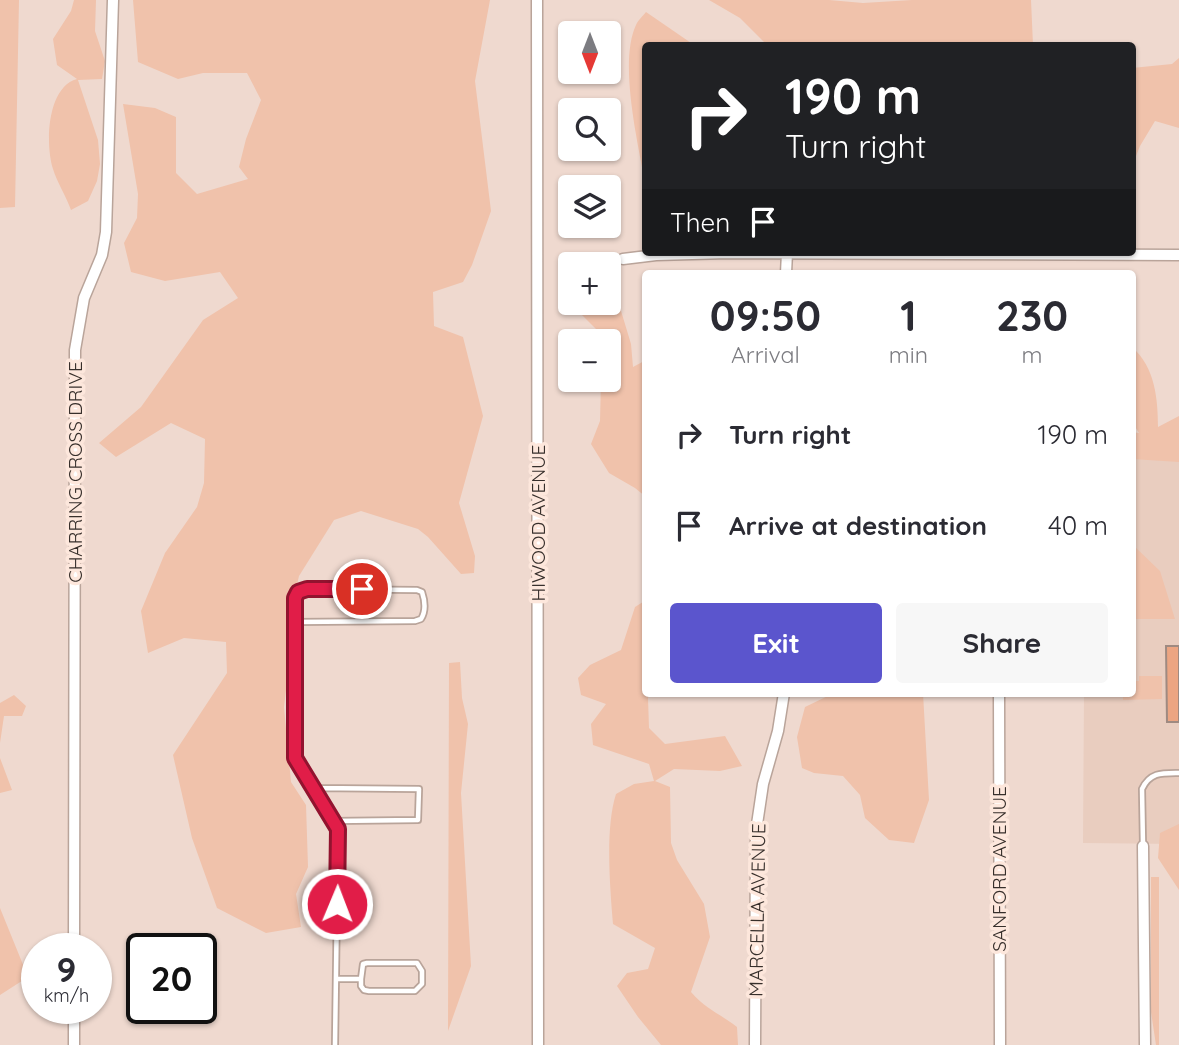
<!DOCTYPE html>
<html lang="en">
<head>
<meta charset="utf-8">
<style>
	body { margin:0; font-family:Quicksand,sans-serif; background:#f7f7f7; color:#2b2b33; height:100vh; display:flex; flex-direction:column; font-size:26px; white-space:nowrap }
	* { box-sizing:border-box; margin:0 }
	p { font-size:23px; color:#7c7c81 }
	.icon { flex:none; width:38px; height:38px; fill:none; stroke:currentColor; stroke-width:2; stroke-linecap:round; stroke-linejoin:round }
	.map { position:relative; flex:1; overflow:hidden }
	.panel { position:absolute; left:642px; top:270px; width:494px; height:427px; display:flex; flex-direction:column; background:#fff; border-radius:7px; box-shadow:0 2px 5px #0004 }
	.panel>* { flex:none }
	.hud { position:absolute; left:642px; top:42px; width:494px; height:214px; border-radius:7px; box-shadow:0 2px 5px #0004; background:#202124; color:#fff; overflow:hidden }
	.needle { width:46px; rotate:180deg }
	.fabs { position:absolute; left:558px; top:21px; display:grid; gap:14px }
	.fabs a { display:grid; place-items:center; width:63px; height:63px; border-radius:7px; background:#fff; box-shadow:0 2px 5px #0004; font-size:35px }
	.speed { position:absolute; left:21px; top:933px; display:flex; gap:14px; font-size:35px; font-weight:700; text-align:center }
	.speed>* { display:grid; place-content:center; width:91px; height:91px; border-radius:50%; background:#fff; box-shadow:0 2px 5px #0004; line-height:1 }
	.speed small { font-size:18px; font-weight:400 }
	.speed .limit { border:4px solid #111; border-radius:10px; background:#fff; color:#111 }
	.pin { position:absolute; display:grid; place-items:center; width:60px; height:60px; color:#fff; margin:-30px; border:4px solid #fff; border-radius:50%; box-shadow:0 2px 7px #0007 }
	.me { position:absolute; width:77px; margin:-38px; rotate:1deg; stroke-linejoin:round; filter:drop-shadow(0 0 5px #0008) }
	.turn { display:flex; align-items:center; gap:24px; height:147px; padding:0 28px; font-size:32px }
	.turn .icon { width:91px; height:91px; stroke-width:2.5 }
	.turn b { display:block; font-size:49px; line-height:60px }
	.then { display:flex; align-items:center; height:66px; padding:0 28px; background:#0003; gap:14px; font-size:26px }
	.eta { display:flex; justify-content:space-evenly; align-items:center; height:119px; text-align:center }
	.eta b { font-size:42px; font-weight:700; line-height:49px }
	.cta { display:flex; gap:14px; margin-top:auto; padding:14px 28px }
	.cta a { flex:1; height:80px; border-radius:7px; background:#5b55cd; color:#fff; font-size:28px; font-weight:700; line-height:80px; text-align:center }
	.cta a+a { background:#f7f7f7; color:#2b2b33 }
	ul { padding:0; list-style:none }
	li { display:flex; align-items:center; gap:21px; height:91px; padding:0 28px }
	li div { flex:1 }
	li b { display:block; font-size:26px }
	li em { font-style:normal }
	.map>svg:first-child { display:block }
	.built { fill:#e9cdbf }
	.green { fill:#f0c2ab }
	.building { fill:#eca582; stroke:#9f8a81; stroke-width:2 }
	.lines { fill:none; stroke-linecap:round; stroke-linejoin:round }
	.service-casing { stroke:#b9a49a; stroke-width:8 }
	.minor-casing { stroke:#b9a49a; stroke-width:13 }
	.service { stroke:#fff; stroke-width:4.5 }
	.minor { stroke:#fff; stroke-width:10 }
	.route-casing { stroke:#92132f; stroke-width:18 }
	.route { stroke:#e11d48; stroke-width:12 }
	.labels { text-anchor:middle; stroke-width:7; stroke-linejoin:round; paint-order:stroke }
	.street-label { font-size:19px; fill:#372f2b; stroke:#fde7dc }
</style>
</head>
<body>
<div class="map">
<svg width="1179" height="1045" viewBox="0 0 1179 1045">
	<rect width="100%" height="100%" fill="#efd9cf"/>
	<path class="built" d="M1132 450H1179V844L1083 843 1084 693H1132Z"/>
	<path class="green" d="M0 0H19L15 207 0 208Z
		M74 0H96L95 31 105 61 102 79 78 80 98 140 100 164 97 181 88 201 71 210C66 196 57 182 53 169 45 144 47 87 77 79L57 65 53 39 71 11Z
		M133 0H490L475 81 491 211 472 265 463 282 433 292 434 326 463 337 483 416 459 503 475 556 474 573 461 574 428 537 418 529 361 511 334 520 299 576 289 619V665L284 707 291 782 306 805 308 867 296 894 301 927 266 933 217 908 192 838 173 755 227 673 226 642 184 638 148 653 141 611 165 553 197 507 204 483 205 439 171 423 116 457 99 443 141 407 203 320 238 298 220 272 165 281 131 272 124 243 137 218 138 194 123 104 155 108 176 117V173L197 194 248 179 239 167 246 139 261 100 247 73H203L178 79 138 62Z
		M709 0H829L863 3 912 0H1031L1033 45H762L764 42 740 18Z
		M646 12 694 45 646 46 644 177C637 139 619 61 636 25 638 20 643 16 646 12Z
		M1179 58V128L1155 121 1140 146 1132 166V68L1172 64Z
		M609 271 631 344 633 367 646 360V497L635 488 609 473 591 444 600 421 601 380H609V341H601L602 335 582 315 580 303H609Z
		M1132 347C1155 367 1158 399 1158 427L1179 416V462L1132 459V432L1139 433 1132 422Z
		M1132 544 1160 571 1175 619H1132Z
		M646 600V693H650L648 698 649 728 665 744 725 736 742 766 720 771 674 769 655 781 670 787 671 843 677 860 704 904 710 937 691 992C707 1010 719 1013 737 1027L738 1045H661L638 1017 617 986 627 973 648 969 655 948 613 924C610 888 605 828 616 794L634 784 654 781 649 764 593 745 591 724 606 704 581 695 578 678 590 665 621 650 635 607Z
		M460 662 462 698 468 724 461 793 471 966 448 1031 449 663Z
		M1139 676H1162V699L1123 700V693H1132V681H1139Z
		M834 693H923L929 800 914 843 889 840 865 818 860 795 843 776 814 773 802 768 797 737 805 707Z
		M14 695 26 706 22 716H4L0 743V703Z
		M0 758 12 790 0 793Z
		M1179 824V890L1158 858 1160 833Z
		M1151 877H1159V1045H1156L1151 1012Z
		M0 908 28 977 0 995Z"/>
	<path class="building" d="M1166 646H1179V722H1167Z"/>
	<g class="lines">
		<defs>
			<path id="service" d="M295 622 415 621 421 619C426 611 425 601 422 592L417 590 307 589 298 592 295 598V757L338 829 335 1045
				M314 788 419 789 418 820 333 821
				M1143 845 1142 789C1150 772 1162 773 1179 773
				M336 979H361V986L364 990 369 991H415L422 984V971L417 963H367L363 964 361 979"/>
			<path id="minor" d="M537 0 538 1045
				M623 259 656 255 728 253 1179 255
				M786 273 787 253
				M999 693 1000 1045
				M1143 846 1145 1045
				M74 948 75 350 84 298 102 255 106 232 113 0
				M74 1045V1008
				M755 1045 756 831 763 784 778 731 784 693"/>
		</defs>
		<use href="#service" class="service-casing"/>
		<use href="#minor" class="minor-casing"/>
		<use href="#service" class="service"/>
		<use href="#minor" class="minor"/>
	</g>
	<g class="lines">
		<defs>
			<path id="route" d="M337 904 338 829 295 758V598L298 592 307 589H362"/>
		</defs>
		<use href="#route" class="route-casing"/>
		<use href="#route" class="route"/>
	</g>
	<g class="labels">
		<g class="street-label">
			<text transform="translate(75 472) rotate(-90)" y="7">CHARRING CROSS DRIVE</text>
			<text transform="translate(538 523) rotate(-90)" y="7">HIWOOD AVENUE</text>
			<text transform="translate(999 869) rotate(-90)" y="7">SANFORD AVENUE</text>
			<text transform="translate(757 910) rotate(-89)" y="7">MARCELLA AVENUE</text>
		</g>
	</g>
</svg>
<div class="fabs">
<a><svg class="needle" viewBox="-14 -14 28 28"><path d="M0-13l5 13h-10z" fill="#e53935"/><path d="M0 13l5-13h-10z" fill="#7c7c81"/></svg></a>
<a><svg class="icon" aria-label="search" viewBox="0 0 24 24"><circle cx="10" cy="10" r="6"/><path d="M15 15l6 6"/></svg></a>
<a><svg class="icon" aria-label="layers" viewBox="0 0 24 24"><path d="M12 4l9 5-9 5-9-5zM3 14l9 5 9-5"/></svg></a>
<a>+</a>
<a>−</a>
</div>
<div class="speed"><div>9<small>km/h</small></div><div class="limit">20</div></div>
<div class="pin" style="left:362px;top:589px;background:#d93025"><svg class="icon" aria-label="arrive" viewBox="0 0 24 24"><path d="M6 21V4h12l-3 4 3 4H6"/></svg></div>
<svg class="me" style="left:337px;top:904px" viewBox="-20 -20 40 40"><circle r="17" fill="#e11d48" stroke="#fff" stroke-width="3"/><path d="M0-11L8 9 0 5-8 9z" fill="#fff"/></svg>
<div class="hud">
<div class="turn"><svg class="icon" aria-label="right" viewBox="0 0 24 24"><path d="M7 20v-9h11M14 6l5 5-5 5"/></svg><div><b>190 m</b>Turn right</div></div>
<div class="then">Then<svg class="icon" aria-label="arrive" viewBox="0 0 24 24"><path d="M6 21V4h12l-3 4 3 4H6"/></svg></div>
</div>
<section class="panel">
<div class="eta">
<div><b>09:50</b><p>Arrival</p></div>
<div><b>1</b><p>min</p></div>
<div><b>230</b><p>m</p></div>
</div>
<ul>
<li><svg class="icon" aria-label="right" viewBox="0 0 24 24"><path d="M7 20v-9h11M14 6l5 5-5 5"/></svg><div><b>Turn right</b></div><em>190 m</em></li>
<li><svg class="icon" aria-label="arrive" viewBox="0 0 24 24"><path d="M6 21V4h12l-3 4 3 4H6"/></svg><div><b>Arrive at destination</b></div><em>40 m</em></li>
</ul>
<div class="cta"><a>Exit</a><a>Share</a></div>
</section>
</div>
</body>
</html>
